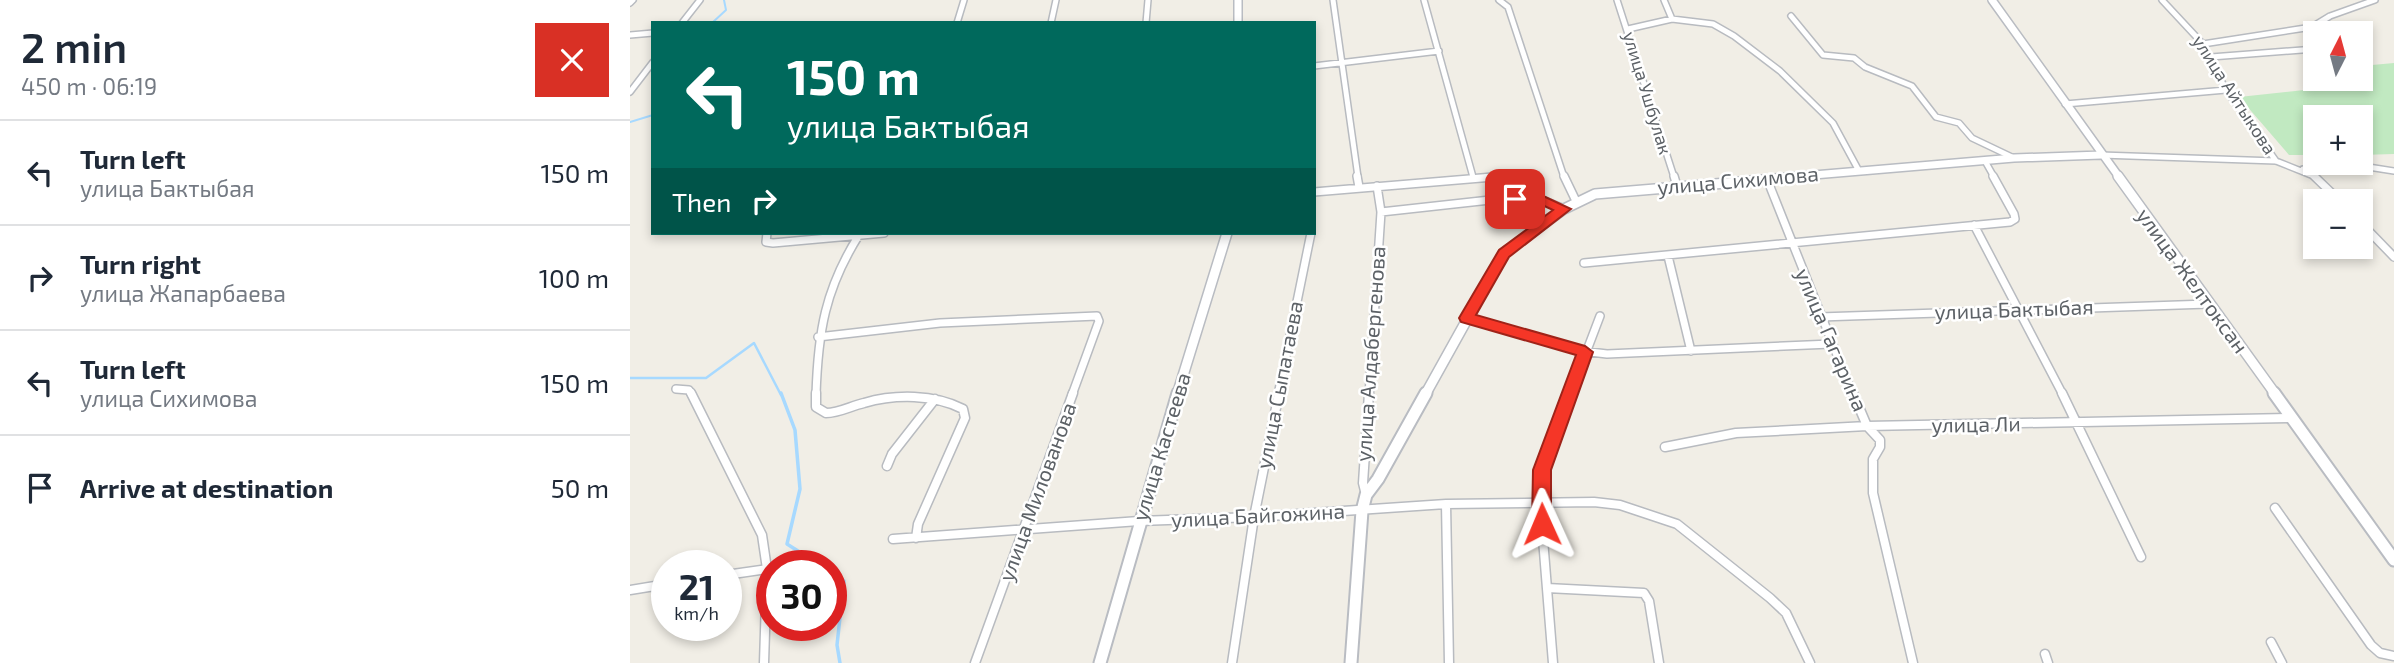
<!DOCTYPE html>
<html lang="en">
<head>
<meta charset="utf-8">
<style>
	body { margin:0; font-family:"Exo 2",sans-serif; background:#f2f2f3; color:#1f2937; height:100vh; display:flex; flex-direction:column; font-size:26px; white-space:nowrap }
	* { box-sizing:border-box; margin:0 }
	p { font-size:23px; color:#747a83 }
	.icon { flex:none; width:38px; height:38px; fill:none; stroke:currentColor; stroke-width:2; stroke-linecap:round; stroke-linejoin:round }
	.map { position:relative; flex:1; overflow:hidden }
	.details { display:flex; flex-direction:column; background:#fff; width:630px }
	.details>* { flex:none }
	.banner { position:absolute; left:21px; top:21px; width:665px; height:214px; border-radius:0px; box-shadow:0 4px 10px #0003; background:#00695c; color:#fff; overflow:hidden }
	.needle { width:46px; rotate:6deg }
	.buttons { position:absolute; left:1673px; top:21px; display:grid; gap:14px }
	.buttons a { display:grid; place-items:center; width:70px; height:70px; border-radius:0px; background:#fff; box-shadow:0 4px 10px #0003; font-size:35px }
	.speed { position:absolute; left:21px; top:550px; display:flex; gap:14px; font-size:35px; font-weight:700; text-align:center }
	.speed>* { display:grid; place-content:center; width:91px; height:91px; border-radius:50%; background:#fff; box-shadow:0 4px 10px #0003; line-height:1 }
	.speed small { font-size:18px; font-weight:400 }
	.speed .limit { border:10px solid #d22; background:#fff; color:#111 }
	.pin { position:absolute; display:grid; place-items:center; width:60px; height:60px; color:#fff; margin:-30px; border-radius:14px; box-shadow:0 4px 10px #0006 }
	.me { position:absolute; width:77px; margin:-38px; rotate:359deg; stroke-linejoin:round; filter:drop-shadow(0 0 5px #0008) }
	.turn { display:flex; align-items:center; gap:24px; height:147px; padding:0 21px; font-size:32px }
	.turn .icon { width:91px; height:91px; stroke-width:2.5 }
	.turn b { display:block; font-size:49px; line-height:60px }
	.then { display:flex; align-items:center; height:66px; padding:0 21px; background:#0003; gap:14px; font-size:26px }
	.round { display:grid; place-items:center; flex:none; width:74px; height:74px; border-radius:0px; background:#f2f2f3 }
	.summary { display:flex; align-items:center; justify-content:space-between; height:119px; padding:0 21px }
	h1 { font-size:42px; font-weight:600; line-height:52px }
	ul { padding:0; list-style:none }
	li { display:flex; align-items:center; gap:21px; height:105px; padding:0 21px; border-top:2px solid #e0e1e3 }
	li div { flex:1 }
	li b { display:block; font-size:26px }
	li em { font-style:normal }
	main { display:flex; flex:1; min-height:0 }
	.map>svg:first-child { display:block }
	.green { fill:#c1e9c1 }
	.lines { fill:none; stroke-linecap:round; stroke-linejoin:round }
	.stream-far2 { stroke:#a7d9ff; stroke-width:2 }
	.stream-far1 { stroke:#a7d9ff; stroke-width:2.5 }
	.stream { stroke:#a7d9ff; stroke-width:3.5 }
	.street-far2-casing { stroke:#b8bbc0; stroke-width:8 }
	.street-far1-casing { stroke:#b8bbc0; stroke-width:10 }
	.street-casing { stroke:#b8bbc0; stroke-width:11 }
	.secondary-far2-casing { stroke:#b9bcc2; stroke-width:10 }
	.secondary-far1-casing { stroke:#b9bcc2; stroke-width:12 }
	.secondary-casing { stroke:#b9bcc2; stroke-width:15 }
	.street-far2 { stroke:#fff; stroke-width:5 }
	.street-far1 { stroke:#fff; stroke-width:7 }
	.street { stroke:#fff; stroke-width:8 }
	.secondary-far2 { stroke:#fff; stroke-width:7 }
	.secondary-far1 { stroke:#fff; stroke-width:9 }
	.secondary { stroke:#fff; stroke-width:11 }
	.route { fill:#f53627; stroke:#9f2319; stroke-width:2 }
	.labels { text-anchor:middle; stroke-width:5; stroke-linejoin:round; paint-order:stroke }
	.far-street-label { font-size:18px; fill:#5d6267; stroke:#fff }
	.street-label { font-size:21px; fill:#5d6267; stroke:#fff }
</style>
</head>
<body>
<main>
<section class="details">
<div class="summary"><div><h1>2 min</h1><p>450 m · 06:19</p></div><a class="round" style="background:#d93025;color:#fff"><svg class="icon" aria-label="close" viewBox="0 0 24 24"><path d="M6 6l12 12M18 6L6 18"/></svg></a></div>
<ul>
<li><svg class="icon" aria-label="left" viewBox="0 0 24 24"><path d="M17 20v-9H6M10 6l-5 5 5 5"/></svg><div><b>Turn left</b><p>улица Бактыбая</p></div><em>150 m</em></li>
<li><svg class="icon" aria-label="right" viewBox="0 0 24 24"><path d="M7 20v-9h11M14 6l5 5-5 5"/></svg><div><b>Turn right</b><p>улица Жапарбаева</p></div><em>100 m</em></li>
<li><svg class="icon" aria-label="left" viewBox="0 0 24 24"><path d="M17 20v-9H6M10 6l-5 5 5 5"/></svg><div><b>Turn left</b><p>улица Сихимова</p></div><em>150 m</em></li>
<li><svg class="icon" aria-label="arrive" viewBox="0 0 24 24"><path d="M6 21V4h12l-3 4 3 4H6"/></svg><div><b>Arrive at destination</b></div><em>50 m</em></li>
</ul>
</section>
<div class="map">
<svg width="1764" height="663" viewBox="0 0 1764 663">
	<rect width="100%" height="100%" fill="#f1eee6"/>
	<path class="green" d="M1764 63V154L1731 155V117H1685V155H1659L1609 97 1702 87 1700 79H1731V66Z"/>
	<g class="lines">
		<path class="stream-far2" d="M82 23 96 10 94 0
			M0 122 23 115"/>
		<path class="stream-far1" d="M0 378H76L124 343 151 395"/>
		<path class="stream" d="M151 393 165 430 170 489 157 544 190 565
			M201 572 214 581 207 645 210 663"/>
		<defs>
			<path id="street-far2" d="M703 0 728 177
				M794 0 843 177
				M869 0 878 7 934 177
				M987 0 1044 177
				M1034 0 1042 19 1083 24 1104 36 1150 71 1203 123 1229 171
				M1532 0 1573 44 1596 90 1646 161
				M0 3 3 0
				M1161 16 1193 55 1224 58 1235 67 1282 86 1306 117 1329 123 1342 138 1384 158
				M52 23 70 0
				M327 23 334 0
				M421 23 426 0
				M516 23 518 0
				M998 29 1042 19
				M0 35 23 33
				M1573 44 1682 27 1700 16 1745 0
				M1581 57 1685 49
				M684 66 809 51
				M0 92 23 62
				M1435 104 1596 90
				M1471 155 1646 161 1686 177
				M1355 161 1364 177
				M1673 169 1732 166 1764 171
				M855 177 893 174 901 177"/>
			<path id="street-far1" d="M727 176 729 187
				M897 176 903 178 909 199
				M934 176 946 201
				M1044 176 1047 186
				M1684 176 1710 201
				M1137 179 1223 395
				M684 192 875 176
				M751 212 860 200 909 199 934 209
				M1731 223 1764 257
				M1344 225 1433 395
				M137 233 136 242 143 243 254 233
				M1038 256 1061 351
				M954 263 1380 222 1385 219 1384 214 1363 176
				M1190 317 1578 304
				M837 318 952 351 977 354 1201 344
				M188 337 310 323 467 316 469 321 442 395
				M46 389 59 390 62 395
				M186 395C188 332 195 289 229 235
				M648 395 681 233
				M739 395 751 212 747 186
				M940 395 970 316"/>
			<path id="street" d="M61 393 132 535 137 569 134 663
				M186 393V407L196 413C209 413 221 406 234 403 265 394 304 394 333 409L335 418 288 524 286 538
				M1223 393 1237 426 1250 440V447L1243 459V493L1283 663
				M1432 393 1511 557
				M1035 447 1106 433 1237 426 1660 418
				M257 466 262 454 305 399
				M736 495 733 483 739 393
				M816 504 819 663
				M1645 508 1741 645 1750 653 1764 656
				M263 539 509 521 624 517 816 504 964 502 990 505 1047 524 1140 598 1156 613 1180 663
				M96 575 137 569
				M917 588 1014 593 1019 601 1029 663
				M0 590 37 584
				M1641 642 1652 663
				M1415 654 1418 663
				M345 663 443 393
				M602 663 624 517 649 393
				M923 663 910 502 912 470 941 393"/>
			<path id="secondary-far2" d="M608 0V23
				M1362 0 1489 177
				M1160 177 1384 158 1471 155"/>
			<path id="secondary-far1" d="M1488 176 1646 395
				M547 395 597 233
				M795 395 874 253 934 209 965 194 1180 176"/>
			<path id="secondary" d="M1644 393 1764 560
				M470 663 548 393
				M721 663 732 511 736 495 748 479 796 393"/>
		</defs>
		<use href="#street-far2" class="street-far2-casing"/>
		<use href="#street-far1" class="street-far1-casing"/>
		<use href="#street" class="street-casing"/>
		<use href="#secondary-far2" class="secondary-far2-casing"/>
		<use href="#secondary-far1" class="secondary-far1-casing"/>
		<use href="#secondary" class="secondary-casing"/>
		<use href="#street-far2" class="street-far2"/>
		<use href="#street-far1" class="street-far1"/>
		<use href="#street" class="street"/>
		<use href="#secondary-far2" class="secondary-far2"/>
		<use href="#secondary-far1" class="secondary-far1"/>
		<use href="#secondary" class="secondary"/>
	</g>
	<path class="route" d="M909 194 941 209 879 257 846 315 955 346 963 352 921 470V524L918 529 912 532 905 529 902 524 903 470 946 355 831 322 829 318 869 250 923 210 908 203H880V196Z"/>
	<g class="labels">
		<g class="far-street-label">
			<text transform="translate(1017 93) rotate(73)" y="6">улица Ушбулак</text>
			<text transform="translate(1604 95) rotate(57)" y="6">улица Айтыкова</text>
		</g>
		<g class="street-label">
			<text transform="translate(1108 181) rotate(-5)" y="7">улица Сихимова</text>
			<text transform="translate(1562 281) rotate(54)" y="7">улица Желтоксан</text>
			<text transform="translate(1384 310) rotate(-2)" y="7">улица Бактыбая</text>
			<text transform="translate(1201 340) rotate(67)" y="7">улица Гагарина</text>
			<text transform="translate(741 354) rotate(-86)" y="7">улица Алдабергенова</text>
			<text transform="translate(650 385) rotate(-79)" y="7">улица Сыпатаева</text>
			<text transform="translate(1346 425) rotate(-1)" y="7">улица Ли</text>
			<text transform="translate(532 447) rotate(-73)" y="7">улица Кастеева</text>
			<text transform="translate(408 492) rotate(-70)" y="7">улица Милованова</text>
			<text transform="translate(628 516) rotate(-3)" y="7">улица Байгожина</text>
		</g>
	</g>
</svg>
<div class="buttons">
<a><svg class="needle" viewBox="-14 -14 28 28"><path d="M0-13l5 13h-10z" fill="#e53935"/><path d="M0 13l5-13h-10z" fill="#747a83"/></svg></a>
<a>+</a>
<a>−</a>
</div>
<div class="speed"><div>21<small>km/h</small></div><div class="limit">30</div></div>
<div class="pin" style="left:885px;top:199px;background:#d93025"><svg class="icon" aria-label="arrive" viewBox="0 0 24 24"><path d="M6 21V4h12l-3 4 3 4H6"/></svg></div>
<svg class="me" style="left:912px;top:524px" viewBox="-20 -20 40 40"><path d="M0-17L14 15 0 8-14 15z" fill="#f53627" stroke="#fff" stroke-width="4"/></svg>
<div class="banner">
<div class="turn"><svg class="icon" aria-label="left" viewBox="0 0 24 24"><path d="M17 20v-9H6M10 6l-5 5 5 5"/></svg><div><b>150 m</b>улица Бактыбая</div></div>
<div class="then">Then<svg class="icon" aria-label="right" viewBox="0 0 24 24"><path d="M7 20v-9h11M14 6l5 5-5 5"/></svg></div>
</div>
</div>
</main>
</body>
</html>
